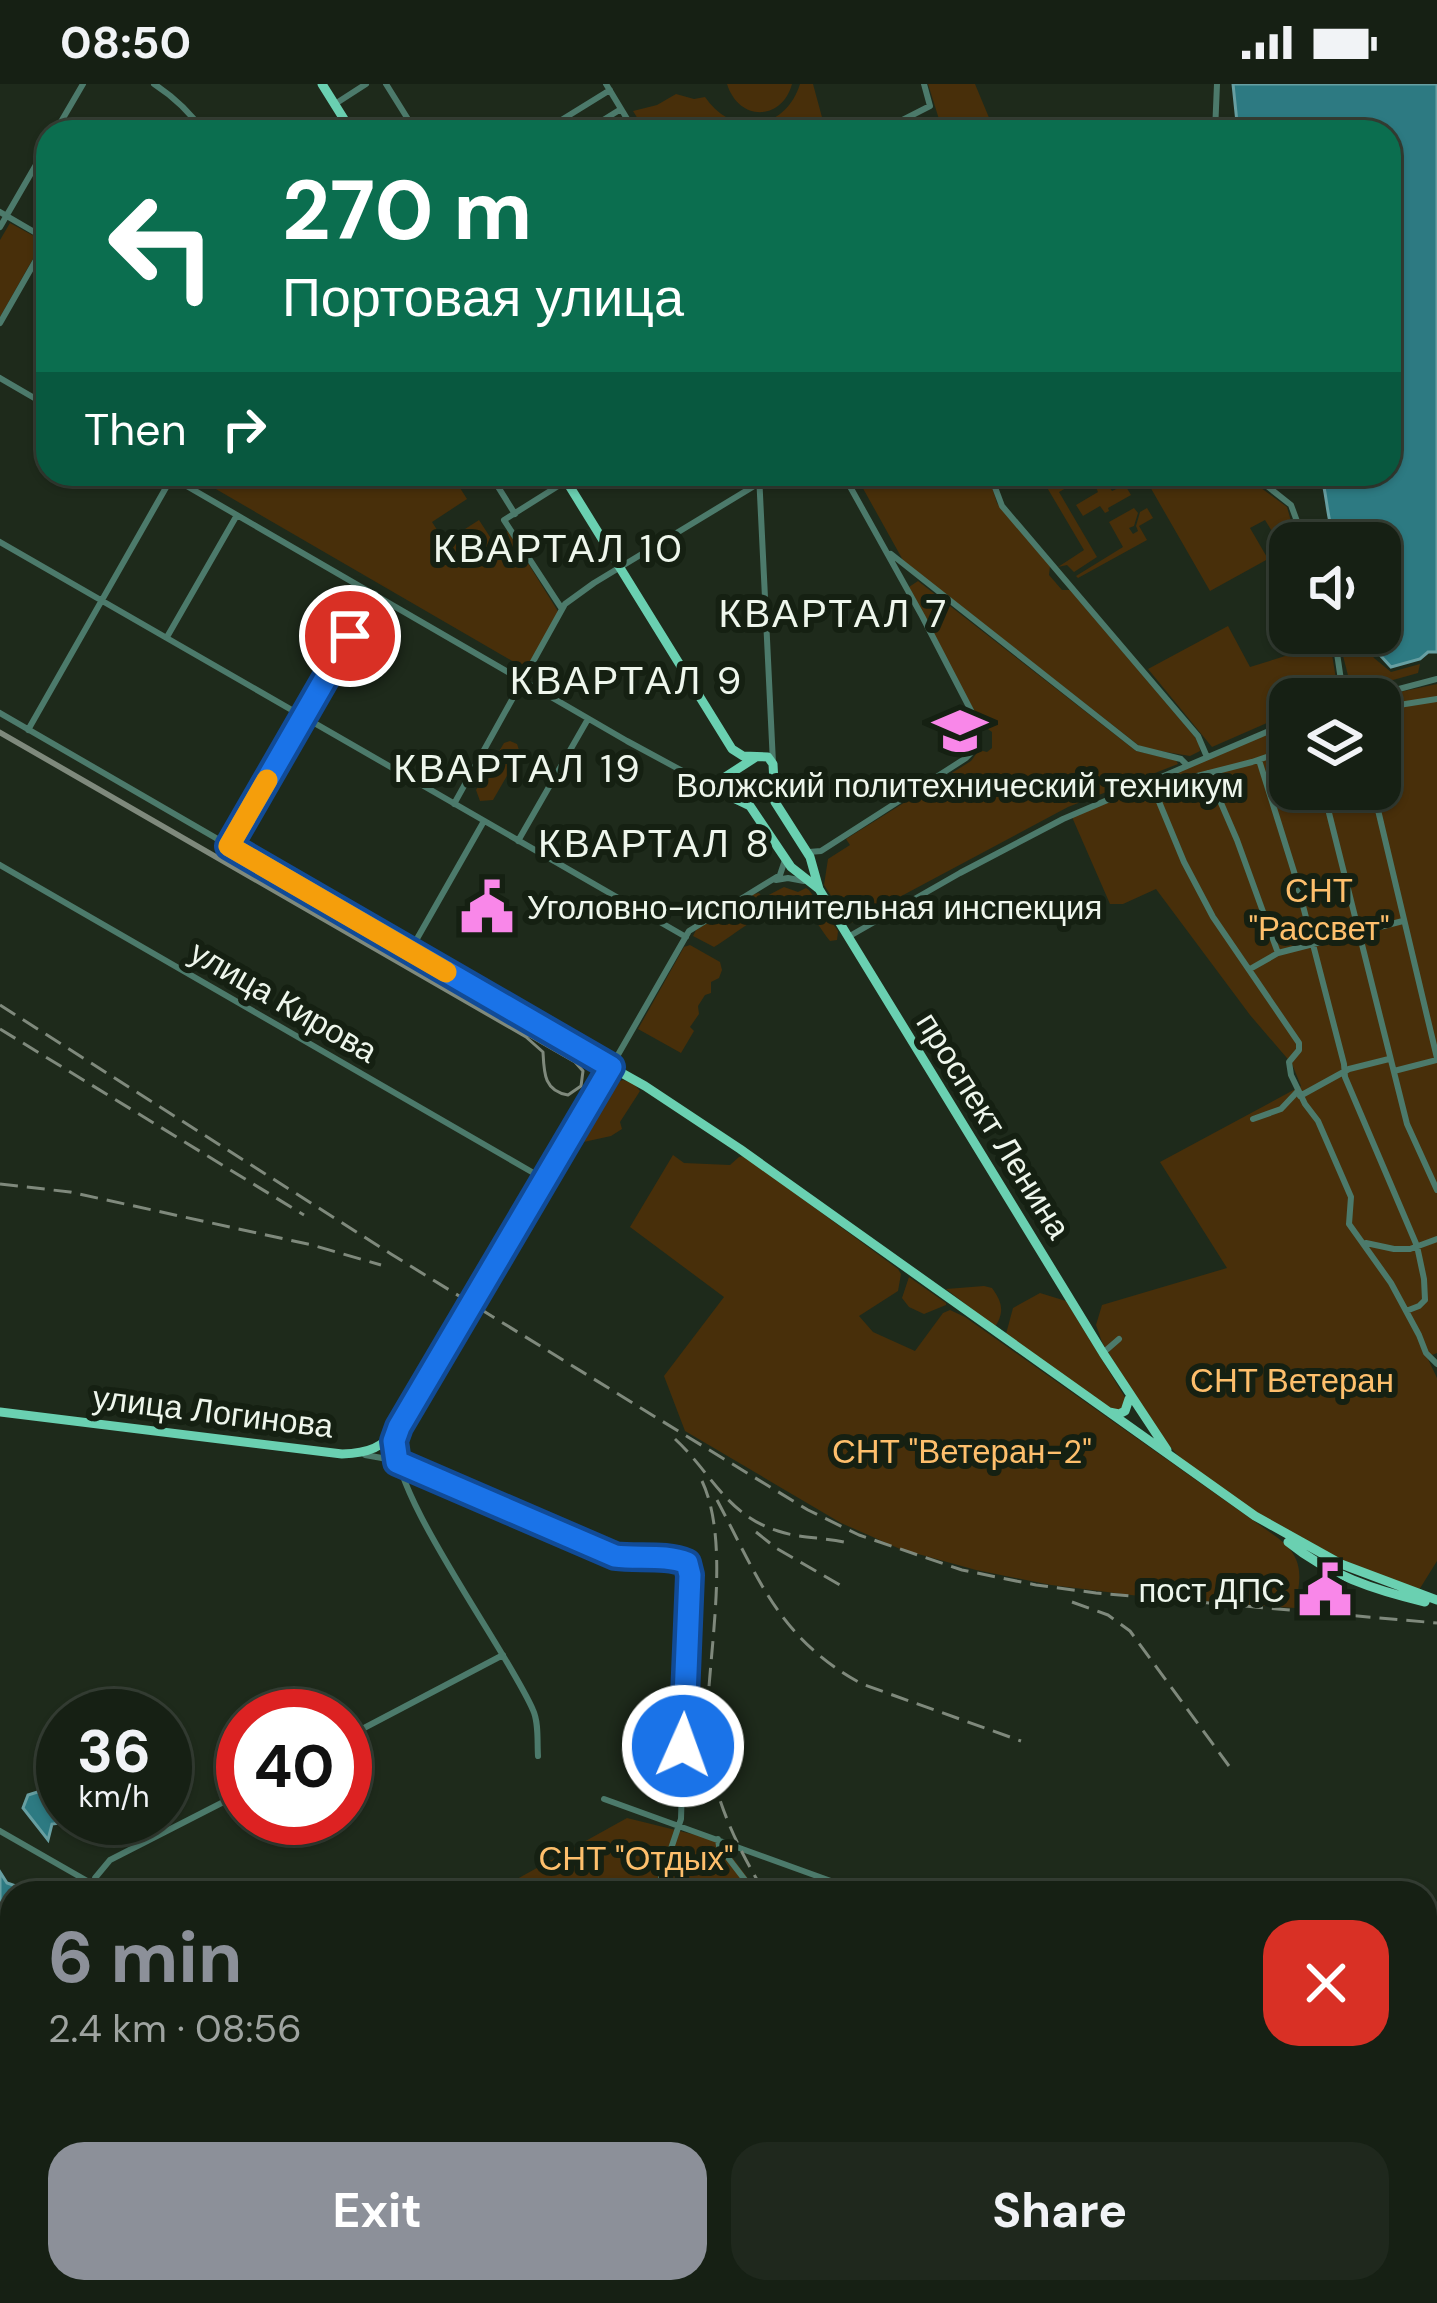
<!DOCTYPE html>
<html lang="en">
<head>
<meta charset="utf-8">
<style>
	body { margin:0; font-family:"DM Sans",sans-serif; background:#1f281d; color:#f1f3f6; height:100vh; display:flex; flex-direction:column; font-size:45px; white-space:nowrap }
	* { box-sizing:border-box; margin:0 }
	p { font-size:39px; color:#9ea3a0 }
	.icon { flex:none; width:66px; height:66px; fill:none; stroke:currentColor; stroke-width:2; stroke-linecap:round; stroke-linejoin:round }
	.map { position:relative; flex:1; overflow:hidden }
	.details { position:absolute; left:0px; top:1797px; width:1437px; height:423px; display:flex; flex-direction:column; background:#162014; border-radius:36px 36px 0 0; box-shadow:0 3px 9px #0004,0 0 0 3px #353e34 }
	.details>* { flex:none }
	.banner { position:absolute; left:36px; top:36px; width:1365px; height:366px; border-radius:36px; box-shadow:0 3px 9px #0004,0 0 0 3px #353e34; background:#0b6e4f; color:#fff; overflow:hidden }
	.tools { position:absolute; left:1269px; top:438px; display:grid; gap:24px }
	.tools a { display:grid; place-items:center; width:132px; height:132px; border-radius:24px; background:#162014; box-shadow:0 3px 9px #0004,0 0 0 3px #353e34; font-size:60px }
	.speed { position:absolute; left:36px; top:1605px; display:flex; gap:24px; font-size:60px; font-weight:700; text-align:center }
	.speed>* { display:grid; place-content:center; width:156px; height:156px; border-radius:50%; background:#162014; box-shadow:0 3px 9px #0004,0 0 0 3px #353e34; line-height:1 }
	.speed small { font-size:30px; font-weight:400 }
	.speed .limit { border:18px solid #d22; background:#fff; color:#111 }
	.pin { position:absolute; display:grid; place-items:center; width:102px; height:102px; color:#fff; margin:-51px; border:6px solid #fff; border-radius:50%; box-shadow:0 3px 12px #0007 }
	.me { position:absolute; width:132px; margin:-66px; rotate:2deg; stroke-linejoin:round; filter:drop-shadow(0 0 9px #0008) }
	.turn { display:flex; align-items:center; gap:42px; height:252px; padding:0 48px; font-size:54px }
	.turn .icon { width:156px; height:156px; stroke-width:2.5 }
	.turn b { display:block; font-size:84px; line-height:102px }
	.then { display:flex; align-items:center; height:114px; padding:0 48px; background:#0003; gap:24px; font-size:45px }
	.round { display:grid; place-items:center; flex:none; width:126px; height:126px; border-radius:36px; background:#1f281d }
	.head { display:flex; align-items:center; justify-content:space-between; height:204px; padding:0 48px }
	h1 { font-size:72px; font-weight:700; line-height:90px; color:#8c9099 }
	.action { display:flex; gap:24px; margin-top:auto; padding:24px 48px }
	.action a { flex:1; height:138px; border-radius:36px; background:#8c9099; color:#fff; font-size:48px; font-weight:700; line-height:138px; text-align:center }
	.action a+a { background:#1f281d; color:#f1f3f6 }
	.status { display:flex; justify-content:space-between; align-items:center; height:84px; padding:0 60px; background:#162014; direction:ltr }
	.status svg { height:33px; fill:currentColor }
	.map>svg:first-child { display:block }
	.green { fill:#482f0a }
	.water { fill:#2d7a82; stroke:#679fa2; stroke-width:3 }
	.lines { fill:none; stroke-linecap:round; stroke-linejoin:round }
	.minor { stroke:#4c7a6b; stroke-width:6 }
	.major { stroke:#6ad0b1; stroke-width:9 }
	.tram { stroke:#7f897c; stroke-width:3 }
	.rail { stroke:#7f897c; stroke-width:3; stroke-dasharray:18 9; stroke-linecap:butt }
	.route-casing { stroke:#114b97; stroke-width:30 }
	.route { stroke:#1a73e8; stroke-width:21 }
	.slow { stroke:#f59e0b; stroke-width:21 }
	.labels { text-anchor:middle; stroke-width:12; stroke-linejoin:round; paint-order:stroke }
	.poi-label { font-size:33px; fill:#eef6ec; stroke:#152012 }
	.park-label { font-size:33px; fill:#febf6c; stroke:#152012 }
	.street-label { font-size:33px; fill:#eef6ec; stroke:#152012 }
	.quarter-label { font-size:39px; letter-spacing:3px; fill:#eef6ec; stroke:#152012 }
</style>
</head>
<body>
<div class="status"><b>08:50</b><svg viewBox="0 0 49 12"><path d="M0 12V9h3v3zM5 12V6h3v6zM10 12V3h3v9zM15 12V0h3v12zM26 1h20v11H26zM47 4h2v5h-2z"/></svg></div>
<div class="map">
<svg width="1437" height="2219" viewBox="0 0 1437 2219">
	<rect width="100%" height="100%" fill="#1e2a1b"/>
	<path class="green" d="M727 0H792C782 37 739 38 727 0Z
		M800 0H813L826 48H646L633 27 657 21 676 10 694 15 705 13C732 53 785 48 800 0Z
		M928 0H975L995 48H943Z
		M10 139 43 157 0 233V156Z
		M190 390H463L455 396 467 415 432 438 445 458 479 436 492 456 508 447 559 529 526 585Z
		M855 390H988L997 419 1050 482 1049 491 1062 506H1070L1195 653 1199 659 1200 667 1190 672 1142 664 904 478Z
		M1039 390H1091L1059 408 1097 473 1074 488 1067 481 1058 483 1084 466Z
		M1100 390 1112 407 1125 401 1131 411 1108 424 1109 427 1105 429 1100 422 1083 432 1076 421 1098 408 1092 395Z
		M1131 390H1247L1253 398 1287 423 1295 451 1280 460 1265 436 1250 444 1268 475 1210 507 1149 401Z
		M1134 424 1138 429 1134 442 1129 444 1133 450 1138 447 1136 442 1140 428 1147 424 1153 434 1139 442 1147 456 1078 494 1076 492 1123 463 1109 438Z
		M918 497 1136 667 1176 676 1178 680 1068 723 849 840 824 801 828 775 850 761 846 755 971 677 979 666 987 668 992 664V648L981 640 909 503Z
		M1228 542 1250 583 1330 558 1338 607 1321 614 1308 595 1274 617V636L1212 663 1148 585Z
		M1337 549H1360L1374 574 1391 588 1420 580 1418 589 1368 603 1350 599Z
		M1437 600V1269L1427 1273 1437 1294V1477L1419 1506 1352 1481 1257 1429 1181 1375 1157 1348 1102 1258 1096 1241 1102 1221 1227 1184 1160 1078 1301 1002 1292 980 1250 931 1156 805 1123 820H1110L1072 733 1290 639V705H1380V615H1367Z
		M510 657 517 660 520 669 493 716 480 717 476 706 504 659Z
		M784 803 798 808 806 804 809 806 838 847 837 856 830 857C822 848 814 831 804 826 779 811 736 850 714 863L693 852 696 846 754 810 759 809 763 814Z
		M690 861 720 878 722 886 719 894 711 898V909L705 911 698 922 699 930 690 943 694 947 681 969 638 945 684 863Z
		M623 996 633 999 640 1007 620 1038 622 1045 611 1052 579 1059 574 1053 607 1001Z
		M673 1071 684 1079 730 1081 739 1073 744 1072 898 1185 901 1190 898 1207 859 1232 873 1248 915 1267 943 1229 950 1226 965 1233 1278 1454C1305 1475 1301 1493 1295 1524L1147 1513 1051 1501 976 1486 900 1465 841 1439 685 1347 664 1292 724 1213 630 1143Z
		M909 1193 946 1219V1221L924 1230 909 1223 902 1214Z
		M984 1202 992 1204C1002 1218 1005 1227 995 1243L946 1205Z
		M1040 1209 1066 1217 1126 1315 1122 1326H1111L1006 1250 1013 1224Z
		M627 1734 720 1757 759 1809H492Z
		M0 1906 12 1927V2208H64L29 2219 0 2207Z"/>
	<path class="water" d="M1233 0H1437V568H1428L1420 575 1391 583 1369 559 1365 549H1380V459H1337C1326 435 1328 415 1321 390H1389V48H1238Z
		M47 1705H51L53 1723 57 1724 63 1717V1734H79L76 1737 52 1740 48 1756 23 1724 28 1711Z
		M0 1788 7 1799 36 1809H12V1892L0 1883Z
		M1425 2112 1437 2115V2219H615L642 2208H1425Z
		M92 2208H236L242 2219H62Z"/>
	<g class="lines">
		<path class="minor" d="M154 0C174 13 190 28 204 48
			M386 0 416 48
			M606 0 635 48
			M335 20 366 0
			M55 48 83 0
			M542 48 610 6
			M584 48 621 25
			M879 48 930 22 924 0
			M1215 48 1217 0
			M0 128 48 156
			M0 143 48 60
			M0 239 48 155
			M0 294 48 322
			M166 390 627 657 725 710
			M490 390 515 430
			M759 390 773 679
			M990 390 1002 422 1198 652 1207 673
			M1252 390 1291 421 1305 459
			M0 458 686 853
			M891 470 1137 664 1181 675 1187 681
			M562 525 504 436 566 397
			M1334 549 1342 603 1347 615
			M167 553 237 431
			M1361 615 1437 595
			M1380 624 1437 615
			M0 629 611 983 689 847 780 791 785 776
			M28 646 172 393
			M1259 676 1295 791 1344 980 1345 993 1417 1162 1424 1195 1425 1216 1419 1222 1406 1227
			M1208 689 1237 756 1278 869
			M1150 696 1184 778 1213 833 1299 959V966L1289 978 1291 991 1305 1020 1318 1037 1351 1113 1349 1140 1391 1199 1419 1251 1426 1269 1437 1280
			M1154 703 1252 678 1290 665
			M1323 705 1407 1040 1437 1106
			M1373 705 1437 974
			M454 720 565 520 594 499 774 390
			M518 757 588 635
			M229 761 375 510
			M809 768 821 767 966 674 972 668 980 644 922 532 843 390
			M0 781 544 1095
			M776 796 788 794 804 797
			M848 853 960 789 1063 735 1290 638
			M410 867 484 737
			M1250 885 1278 869 1403 837
			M1394 987 1437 976
			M1300 1012 1349 985 1389 975
			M1253 1035 1281 1025 1298 1007
			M1366 1159 1394 1165H1410L1437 1155
			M1104 1268 1119 1255
			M396 1352C386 1405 508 1567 533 1626 539 1639 537 1657 538 1672
			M382 1362 397 1378 615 1472C639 1475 671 1468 689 1482L681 1735 656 1809
			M365 1371 393 1376
			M345 1654 503 1571
			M604 1715 864 1809
			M0 1747 96 1802 102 1809
			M718 1755 719 1762 755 1809
			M96 1802 95 1794 110 1776 243 1708
			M1425 1882 1437 1884
			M0 1902 12 1931
			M12 1965V2023
			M12 2061 9 2074 12 2084"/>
		<path class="major" d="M322 0 352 48
			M562 390 732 665 743 672 768 673 773 680 775 718 810 773 819 805 1103 1269 1167 1366
			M750 722 791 783 819 805
			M750 722 725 710 722 695 756 673
			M0 1328 342 1370C369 1369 382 1364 399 1343L611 983 645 1002 740 1065 1255 1432 1341 1480 1437 1516
			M1109 1328 1119 1330 1125 1327 1129 1315
			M1288 1458C1329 1491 1374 1506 1425 1518"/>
		<path class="tram" d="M0 647 575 978 583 987 581 1002 568 1011C544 1007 544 989 543 968L526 953 0 650"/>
		<path class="rail" d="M0 921 391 1170 683 1350 808 1426 859 1451 962 1486 1036 1501 1096 1509 1437 1539
			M0 945 304 1131
			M0 1100 70 1108 312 1161 381 1181
			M675 1355C711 1388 726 1431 778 1447 801 1455 828 1453 852 1460
			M702 1397C732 1461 707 1574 707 1645 708 1703 735 1760 765 1809
			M717 1416C759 1495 778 1554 862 1600L1021 1657
			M756 1448 776 1464 847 1505
			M1072 1518 1108 1531 1130 1547 1229 1682
			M1425 1976 1437 1985
			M500 2219 527 2208
			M603 2219 630 2208"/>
	</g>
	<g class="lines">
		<defs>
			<path id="route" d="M350 552 229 762 611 983 399 1343 394 1357 397 1378 615 1472C638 1475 666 1470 687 1479L690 1491 683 1662"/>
		</defs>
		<use href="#route" class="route-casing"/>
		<use href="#route" class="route"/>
		<path class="slow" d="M267 696 229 762 446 888"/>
	</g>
	<defs>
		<symbol id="university-bare" viewBox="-9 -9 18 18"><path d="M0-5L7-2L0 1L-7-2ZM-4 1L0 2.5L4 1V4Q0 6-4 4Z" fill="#f987e9" stroke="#152012" stroke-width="2.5" paint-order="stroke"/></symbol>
		<symbol id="civic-bare" viewBox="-9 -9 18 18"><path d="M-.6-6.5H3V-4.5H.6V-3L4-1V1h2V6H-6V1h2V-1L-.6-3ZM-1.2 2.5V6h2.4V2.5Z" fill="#f987e9" stroke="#152012" stroke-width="2.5" paint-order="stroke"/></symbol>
	</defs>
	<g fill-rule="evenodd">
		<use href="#university-bare" x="922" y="609" width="76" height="76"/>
		<use href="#civic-bare" x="449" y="785" width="76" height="76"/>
		<use href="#civic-bare" x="1287" y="1468" width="76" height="76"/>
	</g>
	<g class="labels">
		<g class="poi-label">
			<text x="960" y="713">Волжский политехнический техникум</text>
			<text x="527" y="835" text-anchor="start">Уголовно-исполнительная инспекция</text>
			<text x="1285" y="1518" text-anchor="end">пост ДПС</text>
		</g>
		<g class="park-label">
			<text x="1319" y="818">СНТ<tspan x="1319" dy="38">"Рассвет"</tspan></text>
			<text x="1292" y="1308">СНТ Ветеран</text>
			<text x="962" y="1379">СНТ "Ветеран-2"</text>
			<text x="636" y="1786">СНТ "Отдых"</text>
		</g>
		<g class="street-label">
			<text transform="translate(284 917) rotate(30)" y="12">улица Кирова</text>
			<text transform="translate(994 1041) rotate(58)" y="12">проспект Ленина</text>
			<text transform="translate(213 1327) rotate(7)" y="12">улица Логинова</text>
		</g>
		<g class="quarter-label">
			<text x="559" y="478">КВАРТАЛ 10</text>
			<text x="834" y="543">КВАРТАЛ 7</text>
			<text x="627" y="610">КВАРТАЛ 9</text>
			<text x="518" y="698">КВАРТАЛ 19</text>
			<text x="655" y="773">КВАРТАЛ 8</text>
		</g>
	</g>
</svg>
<div class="tools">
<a><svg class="icon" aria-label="sound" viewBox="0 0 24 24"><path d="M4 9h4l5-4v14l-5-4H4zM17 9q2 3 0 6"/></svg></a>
<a><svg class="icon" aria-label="layers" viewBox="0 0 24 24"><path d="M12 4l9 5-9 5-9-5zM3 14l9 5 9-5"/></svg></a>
</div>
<div class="speed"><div>36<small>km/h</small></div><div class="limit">40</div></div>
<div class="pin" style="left:350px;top:552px;background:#d93025"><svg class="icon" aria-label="arrive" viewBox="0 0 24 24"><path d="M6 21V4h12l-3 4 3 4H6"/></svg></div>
<svg class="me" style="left:683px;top:1662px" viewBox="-20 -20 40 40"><circle r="17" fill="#1a73e8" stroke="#fff" stroke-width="3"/><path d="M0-11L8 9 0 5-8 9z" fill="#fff"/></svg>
<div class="banner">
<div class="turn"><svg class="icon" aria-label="left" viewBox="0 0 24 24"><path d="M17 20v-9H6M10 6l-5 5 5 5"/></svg><div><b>270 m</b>Портовая улица</div></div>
<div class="then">Then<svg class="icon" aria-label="right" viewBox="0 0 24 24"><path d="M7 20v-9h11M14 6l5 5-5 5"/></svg></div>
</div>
<section class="details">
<div class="head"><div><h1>6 min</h1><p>2.4 km · 08:56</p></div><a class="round" style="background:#d93025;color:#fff"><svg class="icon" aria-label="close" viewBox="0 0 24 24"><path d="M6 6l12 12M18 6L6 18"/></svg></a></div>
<div class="action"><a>Exit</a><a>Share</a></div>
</section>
</div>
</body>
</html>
